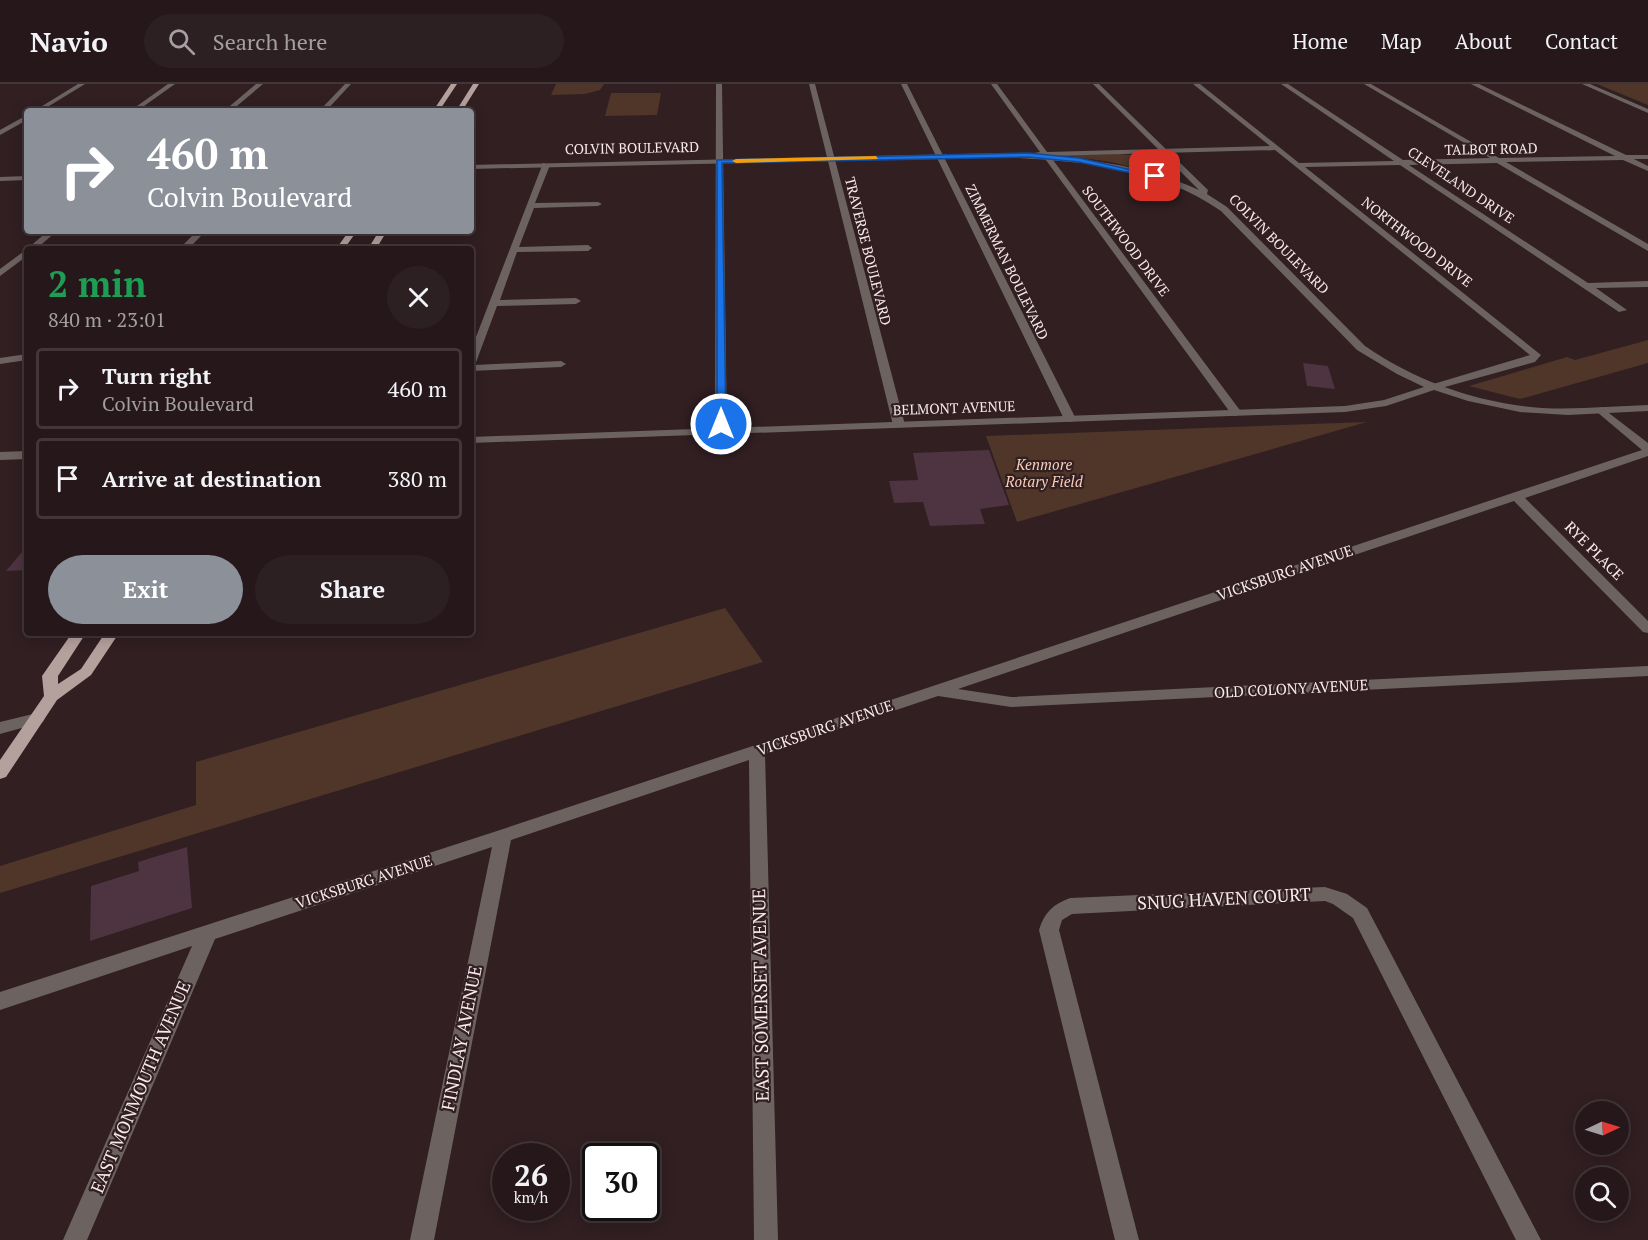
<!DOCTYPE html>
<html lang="en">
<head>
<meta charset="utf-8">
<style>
	body { margin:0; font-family:"PT Serif",serif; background:#2d2023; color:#f1f3f6; height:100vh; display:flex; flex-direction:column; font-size:22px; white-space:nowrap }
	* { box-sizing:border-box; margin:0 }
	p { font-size:20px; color:#a39fa2 }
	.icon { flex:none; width:33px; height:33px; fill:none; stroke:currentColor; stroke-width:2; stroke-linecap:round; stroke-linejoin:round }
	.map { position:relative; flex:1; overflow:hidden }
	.panel { position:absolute; left:24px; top:162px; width:450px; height:390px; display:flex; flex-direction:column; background:#25171a; border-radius:6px; box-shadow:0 3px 15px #0003,0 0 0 2px #423639 }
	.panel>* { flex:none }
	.banner { position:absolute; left:24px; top:24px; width:450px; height:126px; border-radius:6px; box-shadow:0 3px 15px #0003,0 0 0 2px #423639; background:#8c9099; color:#fff; overflow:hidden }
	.needle { width:39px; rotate:86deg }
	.buttons { position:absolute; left:1575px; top:1017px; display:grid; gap:12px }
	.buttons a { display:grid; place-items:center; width:54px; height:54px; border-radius:50%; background:#25171a; box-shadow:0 3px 15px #0003,0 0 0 2px #423639; font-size:30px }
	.speed { position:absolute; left:492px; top:1059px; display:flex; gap:12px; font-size:30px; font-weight:700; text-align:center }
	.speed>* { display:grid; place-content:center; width:78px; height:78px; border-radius:50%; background:#25171a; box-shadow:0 3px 15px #0003,0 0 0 2px #423639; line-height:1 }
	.speed small { font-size:15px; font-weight:400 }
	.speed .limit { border:3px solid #111; border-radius:9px; background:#fff; color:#111 }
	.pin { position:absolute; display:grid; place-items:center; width:51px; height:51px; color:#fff; margin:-26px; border-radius:12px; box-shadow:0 3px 9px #0006 }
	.me { position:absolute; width:66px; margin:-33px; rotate:0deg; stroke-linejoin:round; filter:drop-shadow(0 0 4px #0008) }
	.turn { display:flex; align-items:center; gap:21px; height:126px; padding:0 24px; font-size:27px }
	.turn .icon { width:78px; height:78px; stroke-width:2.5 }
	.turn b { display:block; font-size:42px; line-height:51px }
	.round { display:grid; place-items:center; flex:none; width:63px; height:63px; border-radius:32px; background:#2d2023 }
	.summary { display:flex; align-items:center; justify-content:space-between; height:102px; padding:0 24px }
	h1 { font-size:36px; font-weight:700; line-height:45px; color:#1e9e55 }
	.primary-button { display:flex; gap:12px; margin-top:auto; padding:12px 24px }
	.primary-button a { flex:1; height:69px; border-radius:36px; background:#8c9099; color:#fff; font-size:24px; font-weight:700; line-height:69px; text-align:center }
	.primary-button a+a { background:#2d2023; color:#f1f3f6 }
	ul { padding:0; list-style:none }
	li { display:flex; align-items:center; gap:18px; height:81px; margin:0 12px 9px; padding:0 12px; border:3px solid #423639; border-radius:6px }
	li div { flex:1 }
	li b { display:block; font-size:22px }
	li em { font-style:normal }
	header { display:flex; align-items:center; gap:36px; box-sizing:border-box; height:84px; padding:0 30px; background:#25171a; border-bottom:2px solid #423639 }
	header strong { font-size:28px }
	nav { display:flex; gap:33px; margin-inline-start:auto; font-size:21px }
	.search { width:420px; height:54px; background:#2d2023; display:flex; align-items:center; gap:15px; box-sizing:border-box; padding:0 21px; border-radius:33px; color:#a39fa2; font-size:22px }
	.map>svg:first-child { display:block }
	.green { fill:#4f3629 }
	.building { fill:#4e3340 }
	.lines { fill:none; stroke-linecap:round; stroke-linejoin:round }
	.minor { fill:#6c6361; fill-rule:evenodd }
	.tertiary { fill:#6c6361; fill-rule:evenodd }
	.primary { fill:#b4a19e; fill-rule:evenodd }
	.route { fill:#1a73e8; stroke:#114b97; stroke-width:1.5 }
	.slow { fill:#f59e0b }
	.labels { text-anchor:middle; stroke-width:4.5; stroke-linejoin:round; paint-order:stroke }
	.far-street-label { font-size:14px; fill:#f7eaec; stroke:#311f22 }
	.park-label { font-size:15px; font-style:italic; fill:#fbcdb7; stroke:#311f22 }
	.street-label { font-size:15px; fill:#f7eaec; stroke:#311f22 }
	.near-street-label { font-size:18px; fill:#f7eaec; stroke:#311f22 }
</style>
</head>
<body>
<header>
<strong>Navio</strong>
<div class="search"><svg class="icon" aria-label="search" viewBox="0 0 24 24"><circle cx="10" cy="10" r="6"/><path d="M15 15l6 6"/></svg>Search here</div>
<nav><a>Home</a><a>Map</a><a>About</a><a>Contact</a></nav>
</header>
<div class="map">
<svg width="1648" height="1156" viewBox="0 0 1648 1156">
	<rect width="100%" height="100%" fill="#311f22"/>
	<path class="green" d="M556 0H604L600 6 585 10 551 11Z
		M1597 0H1648V21Z
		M611 9H661L657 31 605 32Z
		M1119 70C1144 72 1163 74 1181 92L1173 94 1111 78 1062 71Z
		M1648 256V279L1520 315 1469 302 1567 273 1575 276Z
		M1367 338 1017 438 986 352Z
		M725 524 763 578 0 809V782L196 721V678Z"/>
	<path class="building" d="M1303 279 1328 282 1335 305 1307 302Z
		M989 366 1009 421 980 425 985 440 930 442 923 418 894 419 889 397 918 396 913 369Z
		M27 462V486L6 487Z
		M187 763 192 824 90 857 91 802 139 787 138 778Z"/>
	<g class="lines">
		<path class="minor" d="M78 0H85L41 27H34Z
			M168 0H175L137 27H130Z
			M256 0H263L231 27H224Z
			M345 0H351L326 27H319Z
			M716 0H722L727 347 721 350 715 347Z
			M809 0H815L905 341 903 343H895L893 341Z
			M901 0H907L1076 335 1074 337 1070 338 1064 335Z
			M991 0H997L1047 68 1270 62 1193 0H1200L1299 79 1394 77 1281 0H1288L1403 76 1490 74 1364 0H1371L1499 74 1615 72 1471 0H1479L1626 71H1648V75H1634L1648 82V87L1623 76 1506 78 1648 160V167L1497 79 1409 81 1588 199 1648 197V203L1596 204 1627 226 1619 228 1400 81 1305 83 1541 271 1535 278 1434 306 1430 305V301L1530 271 1275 66 1050 72 1242 329 1236 332 1232 331 1043 72 1034 71V69L1040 68Z
			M27 31V36L0 51V46Z
			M543 79 550 81 535 119 598 118 602 120 598 122 534 124 519 163 588 161 592 164 588 167 517 168 500 216 576 214 581 217 576 220 497 222 475 281 561 277 566 280 561 283 471 287V266Z
			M48 147H57L36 165H27Z
			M197 147H206L188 165H179Z
			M27 165V172L0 192V185Z
			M27 270V276L0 280V274Z
			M1601 323 1648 359V372L1525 414 1648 537V549L1643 548 1514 417 958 605 1011 613 1648 582V592L1011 623 938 612 765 670 778 1156H754L749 676 511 756 434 1156H410L492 763 215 855 87 1156H63L192 862 0 926V908L497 747 1642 366 1597 328 1595 326Z
			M37 629 43 630 45 634 43 638 0 650V638Z
			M1325 803 1347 810 1367 824 1541 1156H1516L1353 834 1333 820 1325 817 1072 830 1062 836 1059 846 1139 1156H1115L1039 846C1044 829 1053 820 1070 814Z"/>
		<path class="tertiary" d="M1093 0H1099L1208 106 1207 110 1227 123 1365 262C1417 298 1478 319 1542 324 1577 326 1613 322 1648 321V327L1568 331 1520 328 1468 317 1434 306 1386 322 1345 328 471 359V353L1345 322 1384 316 1424 303 1397 290 1357 266 1221 127C1154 81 1083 78 1004 73L471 85V81L1004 69C1071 73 1137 78 1199 106Z
			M1582 0H1590L1648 25V29Z
			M27 92V96L0 97V93Z
			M27 367V375L0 376V368Z"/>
		<path class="primary" d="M451 0H457L439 27H433Z
			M473 0H479L462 27H456Z
			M349 147H357L344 165H336Z
			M379 147H387L376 165H368Z
			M72 549H86L58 592V600L81 585 105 549H119L91 591 57 616 6 693 0 695V676L44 612 42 592Z"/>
	</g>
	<path class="route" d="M1028 69 1079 74 1158 92 1155 94 1079 78 1028 73 722 79 726 340 717 343V76Z"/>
	<path class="slow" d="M876 72 878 75 736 79 732 77 736 75Z"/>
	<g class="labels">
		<g class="far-street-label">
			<text transform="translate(632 64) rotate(-1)" y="5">COLVIN BOULEVARD</text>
			<text transform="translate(1491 65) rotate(-1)" y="5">TALBOT ROAD</text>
			<text transform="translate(1461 101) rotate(34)" y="5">CLEVELAND DRIVE</text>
			<text transform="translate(1126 157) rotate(53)" y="5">SOUTHWOOD DRIVE</text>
			<text transform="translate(1417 158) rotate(38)" y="5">NORTHWOOD DRIVE</text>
			<text transform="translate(1279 160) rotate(45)" y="5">COLVIN BOULEVARD</text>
			<text transform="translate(868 167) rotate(76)" y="5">TRAVERSE BOULEVARD</text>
			<text transform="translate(1007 178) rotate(64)" y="5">ZIMMERMAN BOULEVARD</text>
			<text transform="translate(954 324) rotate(-2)" y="5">BELMONT AVENUE</text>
		</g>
		<g class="park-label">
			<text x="1044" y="386">Kenmore<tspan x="1044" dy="17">Rotary Field</tspan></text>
		</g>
		<g class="street-label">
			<text transform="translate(1594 467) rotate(45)" y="5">RYE PLACE</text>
			<text transform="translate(1285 489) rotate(-19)" y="5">VICKSBURG AVENUE</text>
			<text transform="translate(1291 605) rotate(-3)" y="5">OLD COLONY AVENUE</text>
			<text transform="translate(825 644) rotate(-19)" y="5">VICKSBURG AVENUE</text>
			<text transform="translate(364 798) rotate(-18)" y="5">VICKSBURG AVENUE</text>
		</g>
		<g class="near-street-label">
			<text transform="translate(1224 815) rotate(-3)" y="6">SNUG HAVEN COURT</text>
			<text transform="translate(761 911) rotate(-91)" y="6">EAST SOMERSET AVENUE</text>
			<text transform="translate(462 954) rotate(-79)" y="6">FINDLAY AVENUE</text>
			<text transform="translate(141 1003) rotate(-67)" y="6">EAST MONMOUTH AVENUE</text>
		</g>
	</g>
</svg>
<div class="buttons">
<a><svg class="needle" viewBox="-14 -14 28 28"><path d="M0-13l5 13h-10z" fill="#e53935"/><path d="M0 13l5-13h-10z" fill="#a39fa2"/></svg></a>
<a><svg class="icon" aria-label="search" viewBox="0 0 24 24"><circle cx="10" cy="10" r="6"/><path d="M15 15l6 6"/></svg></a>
</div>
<div class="speed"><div>26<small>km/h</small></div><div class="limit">30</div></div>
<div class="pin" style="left:1155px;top:92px;background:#d93025"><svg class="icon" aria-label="arrive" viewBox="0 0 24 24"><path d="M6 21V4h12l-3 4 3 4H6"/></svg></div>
<svg class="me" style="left:721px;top:340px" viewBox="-20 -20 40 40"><circle r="17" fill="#1a73e8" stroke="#fff" stroke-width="3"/><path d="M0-11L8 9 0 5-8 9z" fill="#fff"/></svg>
<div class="banner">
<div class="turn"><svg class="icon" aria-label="right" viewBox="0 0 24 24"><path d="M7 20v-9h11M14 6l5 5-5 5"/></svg><div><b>460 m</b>Colvin Boulevard</div></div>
</div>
<section class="panel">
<div class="summary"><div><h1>2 min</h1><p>840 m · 23:01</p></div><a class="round"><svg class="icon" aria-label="close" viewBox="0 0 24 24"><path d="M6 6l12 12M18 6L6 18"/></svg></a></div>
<ul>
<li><svg class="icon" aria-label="right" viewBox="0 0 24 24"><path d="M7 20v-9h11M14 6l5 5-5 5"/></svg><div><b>Turn right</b><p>Colvin Boulevard</p></div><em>460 m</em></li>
<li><svg class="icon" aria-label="arrive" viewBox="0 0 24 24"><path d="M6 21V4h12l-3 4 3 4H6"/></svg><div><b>Arrive at destination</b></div><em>380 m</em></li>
</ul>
<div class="primary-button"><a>Exit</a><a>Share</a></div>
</section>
</div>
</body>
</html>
